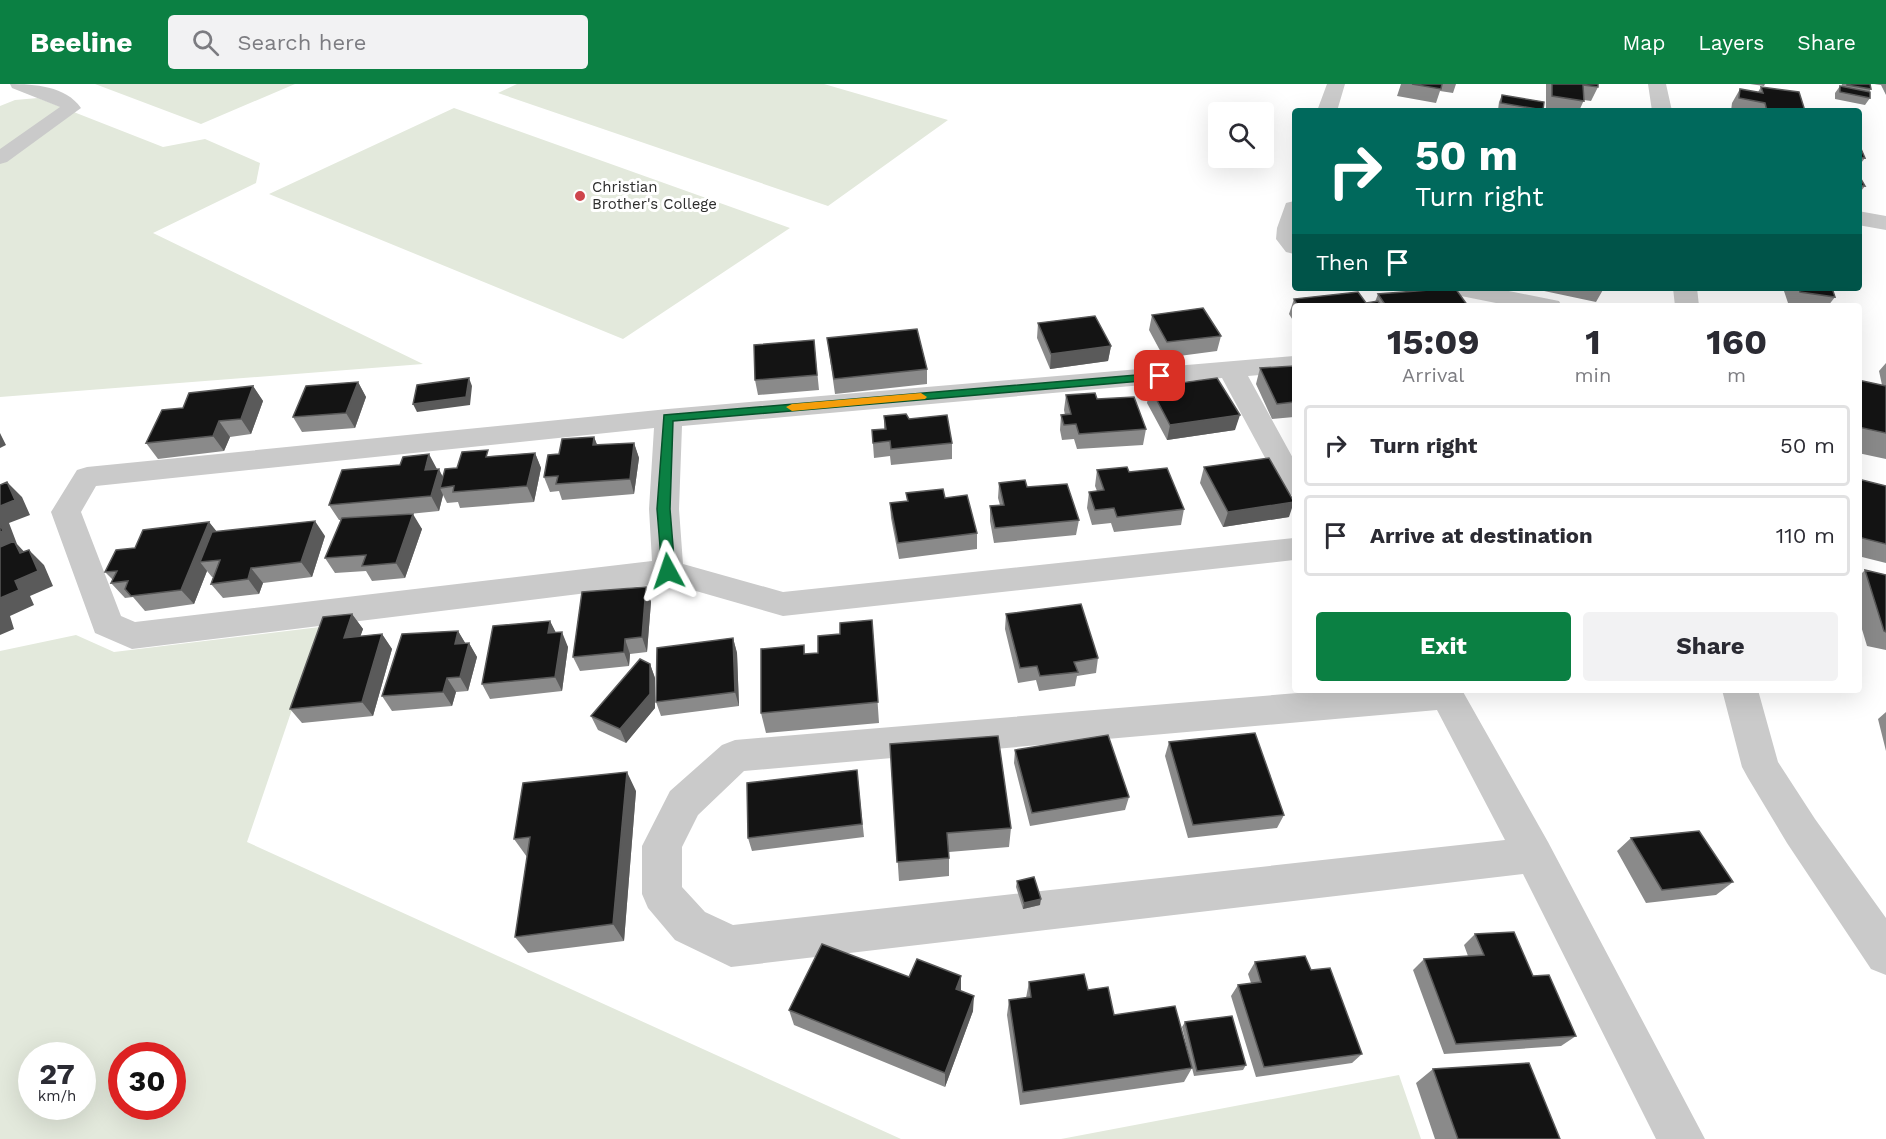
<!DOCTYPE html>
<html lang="en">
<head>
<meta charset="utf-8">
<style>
	body { margin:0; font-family:"Work Sans",sans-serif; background:#f2f2f3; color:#2b2b33; height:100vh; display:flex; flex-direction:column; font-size:22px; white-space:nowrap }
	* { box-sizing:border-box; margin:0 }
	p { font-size:20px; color:#7c7c81 }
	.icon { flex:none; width:33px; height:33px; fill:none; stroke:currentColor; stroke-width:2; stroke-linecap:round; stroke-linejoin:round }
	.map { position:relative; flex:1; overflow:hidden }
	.side { position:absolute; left:1292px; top:219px; width:570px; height:390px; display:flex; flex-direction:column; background:#fff; border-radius:6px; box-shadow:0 6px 24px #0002 }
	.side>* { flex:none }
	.guide { position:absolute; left:1292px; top:24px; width:570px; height:183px; border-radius:6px; box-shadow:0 6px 24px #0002; background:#00695c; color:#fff; overflow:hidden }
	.controls { position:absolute; left:1208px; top:18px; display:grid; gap:12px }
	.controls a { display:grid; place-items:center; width:66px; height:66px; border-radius:6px; background:#fff; box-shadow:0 6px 24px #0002; font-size:30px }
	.speed { position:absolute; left:18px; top:958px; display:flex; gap:12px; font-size:30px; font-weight:700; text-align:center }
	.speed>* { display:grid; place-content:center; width:78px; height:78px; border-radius:50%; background:#fff; box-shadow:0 6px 24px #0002; line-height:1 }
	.speed small { font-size:15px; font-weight:400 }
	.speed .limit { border:9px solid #d22; background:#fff; color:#111 }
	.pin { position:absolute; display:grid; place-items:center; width:51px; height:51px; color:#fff; margin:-26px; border-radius:12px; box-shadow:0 3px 9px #0006 }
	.me { position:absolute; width:66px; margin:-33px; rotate:355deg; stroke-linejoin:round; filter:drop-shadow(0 0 4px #0008) }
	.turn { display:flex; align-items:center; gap:21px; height:126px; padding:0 24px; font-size:27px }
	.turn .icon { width:78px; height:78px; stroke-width:2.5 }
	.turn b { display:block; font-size:42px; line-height:51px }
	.then { display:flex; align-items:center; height:57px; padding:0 24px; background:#0003; gap:12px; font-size:22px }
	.eta { display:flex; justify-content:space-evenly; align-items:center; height:102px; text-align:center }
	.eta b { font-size:36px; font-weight:700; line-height:42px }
	.action { display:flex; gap:12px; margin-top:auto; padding:12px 24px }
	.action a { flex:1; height:69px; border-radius:6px; background:#0b8043; color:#fff; font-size:24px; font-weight:700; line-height:69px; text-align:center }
	.action a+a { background:#f2f2f3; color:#2b2b33 }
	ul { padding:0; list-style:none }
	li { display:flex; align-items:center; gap:18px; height:81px; margin:0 12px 9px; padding:0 12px; border:3px solid #e1e1e2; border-radius:6px }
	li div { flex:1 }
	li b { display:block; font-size:22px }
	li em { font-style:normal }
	header { display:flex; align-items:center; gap:36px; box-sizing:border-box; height:84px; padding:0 30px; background:#0b8043; color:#fff }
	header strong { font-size:28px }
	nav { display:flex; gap:33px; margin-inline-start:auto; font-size:21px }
	.search { width:420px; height:54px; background:#f2f2f3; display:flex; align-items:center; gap:15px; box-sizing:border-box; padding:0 21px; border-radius:6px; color:#7c7c81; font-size:22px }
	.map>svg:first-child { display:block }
	.green { fill:#e3e9dc; fill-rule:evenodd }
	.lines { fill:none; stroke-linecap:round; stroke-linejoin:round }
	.minor { fill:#cacaca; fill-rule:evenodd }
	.wall { fill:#8a8a8a }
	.shaded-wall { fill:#5a5a5a }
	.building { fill:#141414; stroke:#5a5a5a; stroke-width:1.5 }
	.route { fill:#0b8043; stroke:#07532c; stroke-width:1.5 }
	.slow { fill:#f59e0b }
	.poi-dot { fill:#ce454c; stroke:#fff; stroke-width:2 }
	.labels { text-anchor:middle; stroke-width:6; stroke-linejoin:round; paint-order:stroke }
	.far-poi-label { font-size:15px; fill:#2d2d2d; stroke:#fff; text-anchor:start }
</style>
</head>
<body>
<header>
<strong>Beeline</strong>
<div class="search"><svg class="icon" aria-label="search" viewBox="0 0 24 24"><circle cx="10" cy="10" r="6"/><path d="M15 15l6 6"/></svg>Search here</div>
<nav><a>Map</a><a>Layers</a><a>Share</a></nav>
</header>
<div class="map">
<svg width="1886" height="1055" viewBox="0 0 1886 1055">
	<rect width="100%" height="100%" fill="#fff"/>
	<path class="green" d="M95 0H295L201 40Z
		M517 0H824L948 36 828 122 498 9Z
		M38 14 163 63 205 55 260 79 256 99 153 149 423 280 0 313V22L15 16Z
		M454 24 790 144 623 255 269 110Z
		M320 543 247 758 901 1055H0V567L76 551 114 568ZM32 972H82V1023H32ZM122 972H172V1023H122Z
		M1399 991 1421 1055H1061Z"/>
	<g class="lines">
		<path class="minor" d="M10 0C34 0 66 2 81 24L7 78 0 80V65L60 23 12 4Z
			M1327 0H1345L1337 27H1317Z
			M1648 0H1666L1672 27H1652Z
			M1294 117V170L1286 168 1276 155 1277 144 1286 119Z
			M1858 127 1886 132V146L1858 141Z
			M1443 204H1494L1559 217 1562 222H1511L1446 209Z
			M1673 204H1697L1699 222H1675Z
			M1294 272V288L1248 292 1294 376V412L1284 409 1222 294 682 342 679 425 683 480 783 508 1294 454V476L783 532 668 499 132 565 95 549 51 428 77 386 87 383 668 325ZM654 344 649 425 652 477 135 538 121 532 81 428 96 402Z
			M1334 606H1462L1548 758 1705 1055H1656L1523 790 731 883 675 856 648 824 642 810V762L670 707 722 661 735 656ZM1437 626 1505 756 733 841 705 828 682 803V763L698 731 744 687Z
			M1722 606H1758L1778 678 1815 735 1886 834V891L1871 885 1787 759 1748 694 1742 683Z"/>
	</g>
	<path class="wall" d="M1401 0H1456L1453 9 1440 7 1436 19 1397 12Z
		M1546 0H1598V3L1591 17 1584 16 1579 27H1551L1546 26Z
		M1750 0H1765L1764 2Z
		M1842 0H1870L1871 5 1869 8 1870 14 1865 21 1835 15V9L1840 2 1841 3Z
		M1874 0H1886V11L1881 1Z
		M1761 3 1805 27H1731L1732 19 1740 5 1758 8Z
		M1502 11 1544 18 1542 27 1498 26 1499 18Z
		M1858 58 1865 74 1858 83Z
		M1858 90 1865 102 1858 111Z
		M1530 204H1604L1596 218Z
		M1783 204H1832L1835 213 1828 222H1789Z
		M1378 210 1468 222H1294V238L1289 230 1294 215 1366 219 1375 218Z
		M1152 231 1221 252 1217 267 1164 274 1149 246Z
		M1038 239 1111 262 1108 277 1050 285 1037 254Z
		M827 254 927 285V300L835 310Z
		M814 256 819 306 758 311 755 296Z
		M1886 279V375L1858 369V296L1882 301 1879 287Z
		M1294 282V333L1272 335 1256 300 1260 284Z
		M358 298 366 313 355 344 302 348 293 333Z
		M253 302 263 317 251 350 230 353 224 367 158 375 146 359 183 324Z
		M1150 303 1235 346 1167 356 1147 319Z
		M1066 311 1097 315 1146 345 1143 361 1077 365 1074 355 1062 356 1060 346 1061 331H1065L1064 326Z
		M884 332 909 335 952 359V375L891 381 890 372 874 374 872 346 884 345Z
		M594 353 597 361 634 359 639 374 634 410 562 416 559 407 550 408 544 393Z
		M535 369 541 384 534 418 460 424 458 418 447 419 443 411 439 427 409 430 422 445 405 494 372 497 366 487 335 489 325 474 341 436H339L329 421 436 385 443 392 457 384 491 372Z
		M1204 383 1289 433 1223 443 1200 399Z
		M1097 386 1129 388 1184 425 1181 441 1114 448 1111 439 1092 441 1087 424 1089 408 1097 407 1095 402Z
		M1858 395 1886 402V479L1858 472Z
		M999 399 1027 403 1079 436 1076 451 994 459 990 437V422L1000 421 998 414Z
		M906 409 945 414 977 449V465L899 475 891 434 890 419 907 417Z
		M209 438 217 448 325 452 312 493 263 499 259 510 223 514 211 500 213 493H212L207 487 194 520 145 527 133 513 125 514 111 499 113 496 105 488 135 464Z
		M1865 486 1886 491V566L1867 562 1858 532V493Z
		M646 503 651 518 647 568 630 570 629 582 580 587 573 573Z
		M352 530 363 545 360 552 382 550 392 565 373 632 302 639 290 625Z
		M1006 530 1098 574 1096 589 1077 592 1075 602 1039 607 1036 596 1018 599 1005 545Z
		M872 536 879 639 766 649 761 629 804 561 805 570 818 569 840 550Z
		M550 537 556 549 568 563 562 607 490 615 482 600Z
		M458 547 465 559H469L477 573 468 607 456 608 452 622 392 627 382 612Z
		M733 554 737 569 739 622 661 632 656 618Z
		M650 580 655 594V624L626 659 598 646 591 632Z
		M1886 628V667L1878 635Z
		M1169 658 1284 731 1277 744 1188 754 1165 672Z
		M890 660 1011 744 1009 763 949 768V792L899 797Z
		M1015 666 1129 713 1125 726 1030 742 1014 679Z
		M857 686 864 753 752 767 748 754Z
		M636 707 624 857 528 869 515 853 527 773 514 755Z
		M1631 754 1733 798 1716 811 1646 819 1617 767Z
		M1017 797 1040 821 1023 825 1016 803Z
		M1475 850 1576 952 1561 962 1444 970 1413 886 1424 875 1468 872 1464 861Z
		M1255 878 1311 886 1362 970 1352 979 1256 993 1231 912 1238 901 1251 899 1248 890Z
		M961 892V907L973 927 945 1003 794 941 789 926 909 893Z
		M1029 898 1088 906 1114 931 1192 984 1184 998 1020 1021 1007 931 1009 916 1026 914Z
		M1185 938 1246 981 1243 986 1194 992 1182 943Z
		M1433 985 1560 1055H1435L1416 999Z"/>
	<path class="shaded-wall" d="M1111 262 1108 277 1050 285 1051 270Z
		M469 294 472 302 470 321 417 328 413 320Z
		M358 298 366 313 355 344 346 329Z
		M253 302 263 317 251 350 241 335Z
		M1240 331 1235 346 1167 356 1170 341Z
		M219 337 230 353 224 367 213 352Z
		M0 349 6 361 0 364Z
		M594 353 600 368 593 361Z
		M634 359 639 374 634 410 630 395Z
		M535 369 541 384 534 418 527 402Z
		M429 370 437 385 425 386Z
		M439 385 446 400 440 404 443 411 439 427 431 412Z
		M7 398 22 413 30 431 9 439 17 460 29 473 0 470V422Z
		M1294 418 1289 433 1223 443 1228 428Z
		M413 430 422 445 405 494 396 479Z
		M315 437 325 452 312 493 301 478Z
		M209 438 221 453 200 478 207 487 194 520 181 506Z
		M29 466 44 481 53 502 30 512 34 521 10 532 14 545 0 551V514L15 497Z
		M251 484 263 499 259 510 248 495Z
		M646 503 651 518 647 568 642 553Z
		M352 530 363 545 355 568 344 554Z
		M550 537 557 551 548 549Z
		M458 547 467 562 455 560Z
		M562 548 568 563 562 607 555 593Z
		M382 550 392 565 373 632 362 618Z
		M733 554 737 569 739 622 735 608Z
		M625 555 630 570 629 582 624 568Z
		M469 559 477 573 468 607 460 593Z
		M650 580 655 594V624L626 659 620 645Z
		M447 594 456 608 452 622 443 608Z
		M627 688 636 707 624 857 613 840Z
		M1041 815 1040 821 1023 825 1024 819Z
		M961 892V907L956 905Z
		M974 912 973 927 945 1003V989Z"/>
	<path class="building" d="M1412 0H1442L1441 5Z
		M1552 0H1598V3L1583 1 1584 17 1552 12Z
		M1847 0H1870L1871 5 1847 1Z
		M1840 2 1870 8V14L1840 8Z
		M1761 3 1799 8 1805 27H1767L1765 19 1739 14 1740 5 1763 9Z
		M1502 11 1544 18 1543 26 1501 19Z
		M1858 58 1865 74 1858 73Z
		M1858 90 1865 102 1858 101Z
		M1455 204 1468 222H1386L1378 210Z
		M1799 204H1832L1835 213 1800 208Z
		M1358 208 1366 219 1378 217 1381 222H1298L1294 215Z
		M1203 224 1221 252 1167 258 1152 231Z
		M1095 232 1111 262 1051 270 1038 239Z
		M917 245 927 285 834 295 827 254Z
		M814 256 817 291 755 296 754 261Z
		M1294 282V318L1277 320 1260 284Z
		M469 294 466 313 413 320 417 301Z
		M1217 294 1240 331 1170 341 1150 303Z
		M1858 296 1886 302V349L1858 343Z
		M358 298 346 329 293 333 306 302Z
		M253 302 241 335 219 337 213 352 146 359 162 326 183 324 189 309Z
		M1095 309 1097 315 1134 313 1146 345 1079 350 1076 340 1064 341 1061 331 1071 330 1066 311Z
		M906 330 909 335 947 331 952 359 891 365 890 357 873 359 872 346 886 345 884 332Z
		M594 353 593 361 634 359 630 395 556 400 558 392 544 393 548 371 559 370 562 355Z
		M488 366 486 373 535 369 527 402 453 408 454 402 440 404 445 385 457 384 462 368Z
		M429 370 425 386 439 385 431 412 329 421 342 386 400 381 403 373Z
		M1269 374 1294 418 1228 428 1204 383Z
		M1127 383 1129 388 1167 384 1184 425 1117 433 1114 424 1095 426 1089 408 1104 406 1097 386Z
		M1858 395 1886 402V460L1858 453Z
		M1025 396 1027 403 1067 400 1079 436 995 444 990 422 1004 421 999 399Z
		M7 398 15 416 0 422V401Z
		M943 405 945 414 967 411 977 449 898 459 890 419 908 417 906 409Z
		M413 430 396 479 362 482 366 471 325 474 342 434Z
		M315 437 301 478 251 484 248 495 211 500 220 476 200 478 212 448Z
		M209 438 181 506 131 512 125 505 128 497 111 499 117 487 105 488 116 466 135 464 143 446Z
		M0 440 3 447 0 448Z
		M14 457 20 469 29 466 38 487 15 497 19 506 0 514V463Z
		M1865 486 1886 491V548L1884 547Z
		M646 503 642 553 625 555 624 568 573 573 582 508Z
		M1081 520 1098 574 1074 578 1078 588 1040 592 1037 582 1020 584 1006 530Z
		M352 530 344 554 382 550 362 618 290 625 323 533Z
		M872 536 878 618 761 629V565L804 561V570L818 569V552L840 550V539Z
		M550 537 548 549 562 548 555 593 482 600 493 542Z
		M458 547 455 560 469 559 460 593 447 594 443 608 382 612 402 550Z
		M733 554 735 608 656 618 657 564Z
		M640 575 650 580V610L620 645 591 632Z
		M1255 649 1284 731 1193 741 1169 658Z
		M1108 651 1129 713 1032 729 1015 666Z
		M998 652 1011 744 947 749 949 774 897 778 890 660Z
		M857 686 862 740 748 754 747 699Z
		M627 688 613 840 515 853 530 753 514 755 523 699Z
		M1699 747 1733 798 1662 806 1631 754Z
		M1034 793 1041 815 1024 819 1017 797Z
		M1514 848 1533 892 1549 891 1576 952 1456 960 1424 875 1484 871 1475 850Z
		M822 860 909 893 917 875 961 892 956 905 974 912 945 989 789 926Z
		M1305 872 1311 886 1330 884 1362 970 1264 983 1238 901 1261 898 1255 878Z
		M1084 890 1088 906 1108 903 1114 931 1175 922 1192 984 1023 1008 1009 916 1031 913 1029 898Z
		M1232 932 1246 981 1197 987 1185 938Z
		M1529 979 1560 1055H1458L1433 985Z"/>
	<path class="route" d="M1160 289 1164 290V295L673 337 670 425 675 487 668 492 662 487 657 425 664 331Z"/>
	<path class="slow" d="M921 309 927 313 925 315 792 327 786 323 792 320Z"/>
	<circle class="poi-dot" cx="580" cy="112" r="6"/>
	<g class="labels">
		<g class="far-poi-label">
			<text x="592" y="108">Christian<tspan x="592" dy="17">Brother's College</tspan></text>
		</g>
	</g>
</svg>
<div class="controls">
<a><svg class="icon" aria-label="search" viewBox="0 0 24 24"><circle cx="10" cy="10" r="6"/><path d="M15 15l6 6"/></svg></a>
</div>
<div class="speed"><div>27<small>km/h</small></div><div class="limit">30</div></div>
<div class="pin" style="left:1160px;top:292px;background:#d93025"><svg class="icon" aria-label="arrive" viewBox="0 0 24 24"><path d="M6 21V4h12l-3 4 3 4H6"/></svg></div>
<svg class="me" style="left:668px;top:487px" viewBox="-20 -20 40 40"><path d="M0-17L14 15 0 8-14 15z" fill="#0b8043" stroke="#fff" stroke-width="4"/></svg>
<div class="guide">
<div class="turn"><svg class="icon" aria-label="right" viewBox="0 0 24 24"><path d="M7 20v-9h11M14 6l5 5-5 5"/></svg><div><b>50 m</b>Turn right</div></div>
<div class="then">Then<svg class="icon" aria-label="arrive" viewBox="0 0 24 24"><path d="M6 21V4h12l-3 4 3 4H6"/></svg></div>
</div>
<section class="side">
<div class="eta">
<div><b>15:09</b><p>Arrival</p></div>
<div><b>1</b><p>min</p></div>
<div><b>160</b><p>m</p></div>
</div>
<ul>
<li><svg class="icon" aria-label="right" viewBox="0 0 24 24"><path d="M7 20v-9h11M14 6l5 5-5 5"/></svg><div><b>Turn right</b></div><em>50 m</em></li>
<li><svg class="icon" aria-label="arrive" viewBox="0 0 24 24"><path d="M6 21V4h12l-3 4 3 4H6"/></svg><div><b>Arrive at destination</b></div><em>110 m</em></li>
</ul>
<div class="action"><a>Exit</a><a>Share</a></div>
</section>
</div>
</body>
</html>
